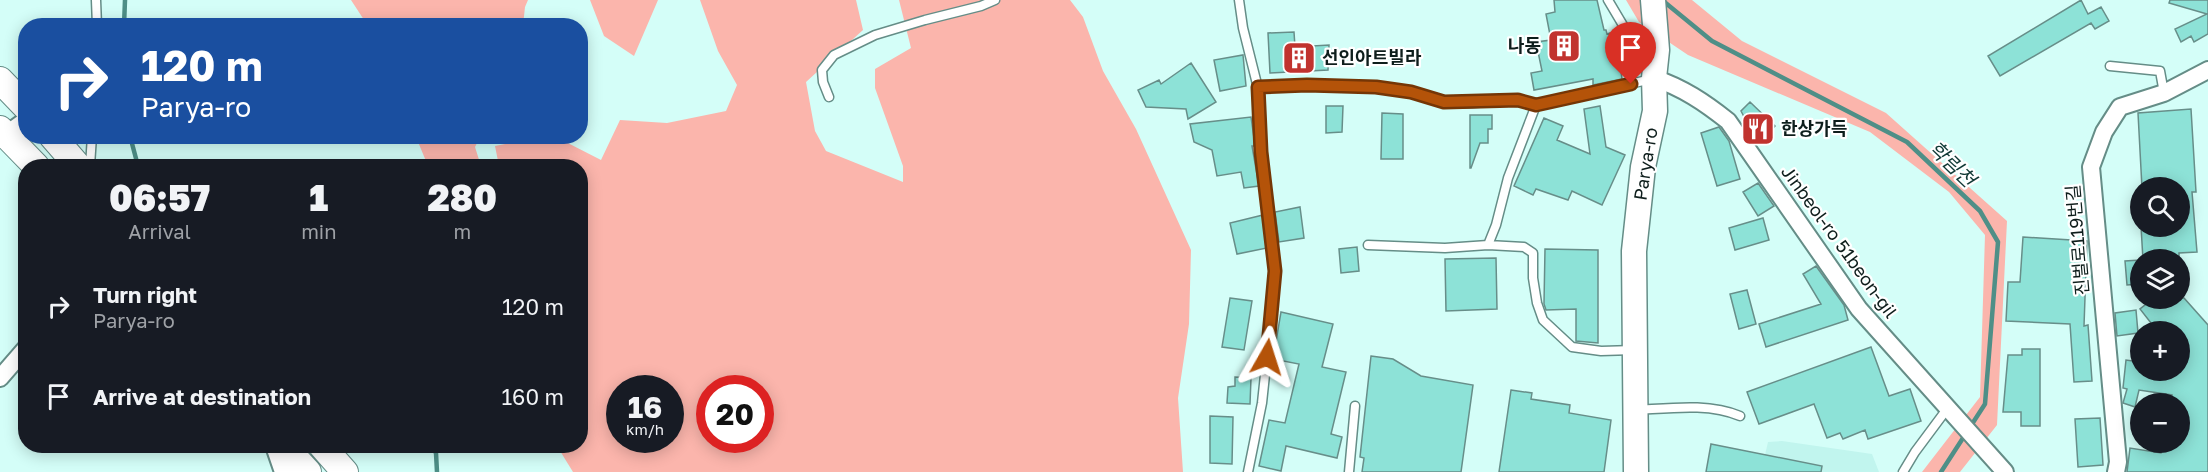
<!DOCTYPE html>
<html lang="en">
<head>
<meta charset="utf-8">
<style>
	body { margin:0; font-family:"Golos Text","Noto Sans KR",sans-serif; background:#242831; color:#f1f3f6; height:100vh; display:flex; flex-direction:column; font-size:22px; white-space:nowrap }
	* { box-sizing:border-box; margin:0 }
	p { font-size:20px; color:#9ea1a6 }
	.icon { flex:none; width:33px; height:33px; fill:none; stroke:currentColor; stroke-width:2; stroke-linecap:round; stroke-linejoin:round }
	.map { position:relative; flex:1; overflow:hidden }
	.details { position:absolute; left:18px; top:159px; width:570px; height:294px; display:flex; flex-direction:column; background:#171b24; border-radius:24px; box-shadow:0 3px 15px #0003 }
	.details>* { flex:none }
	.banner { position:absolute; left:18px; top:18px; width:570px; height:126px; border-radius:24px; box-shadow:0 3px 15px #0003; background:#1a4fa0; color:#fff; overflow:hidden }
	.controls { position:absolute; left:2130px; top:177px; display:grid; gap:12px }
	.controls a { display:grid; place-items:center; width:60px; height:60px; border-radius:50%; background:#171b24; box-shadow:0 3px 15px #0003; font-size:30px }
	.speed { position:absolute; left:606px; top:375px; display:flex; gap:12px; font-size:30px; font-weight:700; text-align:center }
	.speed>* { display:grid; place-content:center; width:78px; height:78px; border-radius:50%; background:#171b24; box-shadow:0 3px 15px #0003; line-height:1 }
	.speed small { font-size:15px; font-weight:400 }
	.speed .limit { border:9px solid #d22; background:#fff; color:#111 }
	.pin { position:absolute; display:grid; place-items:center; width:51px; height:51px; color:#fff; margin:-62px -26px; border-radius:50% 50% 50% 0; rotate:-45deg; box-shadow:0 0 6px #0007 }
	.pin .icon { rotate:45deg }
	.me { position:absolute; width:66px; margin:-33px; rotate:6deg; stroke-linejoin:round; filter:drop-shadow(0 0 4px #0008) }
	.turn { display:flex; align-items:center; gap:21px; height:126px; padding:0 24px; font-size:27px }
	.turn .icon { width:78px; height:78px; stroke-width:2.5 }
	.turn b { display:block; font-size:42px; line-height:51px }
	.eta { display:flex; justify-content:space-evenly; align-items:center; height:102px; text-align:center }
	.eta b { font-size:36px; font-weight:800; line-height:42px }
	ul { padding:0; list-style:none }
	li { display:flex; align-items:center; gap:18px; height:90px; padding:0 24px }
	li div { flex:1 }
	li b { display:block; font-size:22px }
	li em { font-style:normal }
	.map>svg:first-child { display:block }
	.built { fill:#c1f5ee }
	.green { fill:#fbb5ac; fill-rule:evenodd }
	.lines { fill:none; stroke-linecap:round; stroke-linejoin:round }
	.stream { stroke:#4e8f87; stroke-width:4.5 }
	.building { fill:#8de2d7; stroke:#678e89; stroke-width:1.5 }
	.lane-casing { stroke:#658d87; stroke-width:11 }
	.street-casing { stroke:#658d87; stroke-width:20 }
	.secondary-casing { stroke:#658d87; stroke-width:27 }
	.primary-casing { stroke:#658d87; stroke-width:28 }
	.lane { stroke:#fff; stroke-width:8 }
	.street { stroke:#fff; stroke-width:16 }
	.secondary { stroke:#fff; stroke-width:24 }
	.primary { stroke:#fff; stroke-width:26 }
	.route-casing { stroke:#753606; stroke-width:15 }
	.route { stroke:#b45309; stroke-width:10 }
	.labels { text-anchor:middle; stroke-width:4.5; stroke-linejoin:round; paint-order:stroke }
	.poi-label { font-size:18px; font-weight:bold; fill:#0e1e1c; stroke:#fff; text-anchor:start }
	.street-label { font-size:18px; fill:#0e1e1c; stroke:#fff }
	.water-label { font-size:20px; font-style:italic; fill:#103935; stroke:#fff }
</style>
</head>
<body>
<div class="map">
<svg width="2208" height="472" viewBox="0 0 2208 472">
	<rect width="100%" height="100%" fill="#d4fef8"/>
	<path class="built" d="M1782 441 1872 454 1879 472H1761L1768 442Z"/>
	<path class="green" d="M351 0H528L525 7 523 25 368 26Z
		M590 0H658L634 56 604 36Z
		M700 0H856L863 30 806 82 815 131 826 151 903 182V166L875 88V69L911 48 899 0H1070L1083 17 1103 71 1136 129 1191 250 1189 324 1178 398 1183 472H573L557 446H580V166H499L495 146 540 137H556L601 160 620 120 667 123 726 111 737 85 718 51ZM620 388H670V440H620ZM710 388H760V440H710Z
		M1626 0H1692L1742 41 1886 113 2007 221 1997 425 1960 472H1922L1980 397 1985 235 1949 192 1870 132 1688 55 1639 22Z
		M416 137H480L475 147 481 166H428Z"/>
	<g class="lines">
		<path class="stream" d="M1662 0 1712 41 1907 142 1980 211 1998 242 1985 404 1941 472
			M124 26 125 0
			M130 136 138 166
			M431 446 436 453 437 472"/>
	</g>
	<path class="building" d="M1554 0H1597L1604 30H1606L1607 34 1610 33 1612 41H1614L1617 64H1620L1622 79 1593 85V79L1534 90 1531 73 1542 71 1536 42 1551 40 1546 14 1555 12Z
		M2081 0 2088 14 2101 7 2109 21 2095 29 2091 23 2000 76 1988 56Z
		M2170 0H2208V34L2194 42 2191 36 2181 42 2175 29 2207 14 2169 3Z
		M1294 32 1295 47 1329 45 1328 70 1270 73 1268 33Z
		M1243 55 1246 86 1220 91 1214 60Z
		M1191 63 1216 102 1188 119 1186 109 1146 107 1138 90 1159 80 1161 84Z
		M1750 102 1775 126 1761 141 1752 132 1741 111Z
		M1326 106H1343L1342 132 1326 133Z
		M1600 106 1606 147 1625 155 1602 205 1572 191 1568 200 1536 189 1533 195 1514 186 1544 118 1563 126 1557 140 1590 154 1584 109Z
		M2191 109 2196 192H2192L2197 252 2179 253V260H2143L2141 226H2180V188H2142L2138 113Z
		M1382 113 1403 114V159H1381Z
		M1470 115H1492V129H1488V143H1480L1471 168H1470Z
		M1251 117 1254 138V146H1252L1259 186 1244 188 1241 172 1217 176 1212 150 1194 142 1190 124Z
		M1719 127 1729 141 1740 179 1717 186 1701 133Z
		M1758 183 1774 206 1758 216 1743 192Z
		M1300 207 1304 238 1279 242 1275 212Z
		M1263 215 1267 248 1237 254 1230 223Z
		M1763 218 1769 240 1735 250 1729 228Z
		M2023 237 2087 241 2084 326 2088 325 2092 381 2074 382 2070 324 2006 321 2008 282H2020Z
		M1357 247 1359 271 1341 273 1339 249Z
		M1545 249 1598 250V343L1576 341V309L1546 310 1544 304Z
		M1496 258 1497 309 1446 311 1445 259Z
		M2140 260V284L2127 285 2125 261Z
		M1816 266 1844 305 1848 320 1766 347 1759 324 1821 304 1803 274Z
		M1747 290 1756 324 1739 329 1730 294Z
		M1230 298 1252 301 1244 350 1222 347Z
		M2154 298H2184L2208 325V472H2127L2130 448 2161 453 2164 442H2180V404H2171L2172 395 2139 390 2135 407 2123 403 2127 389 2123 388 2126 360 2140 362V370H2180V332H2158L2140 309Z
		M2136 310 2138 333 2117 336 2115 313Z
		M1281 312 1333 324 1322 367 1346 372 1331 434 1342 437 1337 458 1286 446 1281 471 1259 466 1269 420 1285 423 1299 364 1273 359Z
		M1871 347 1889 396 1910 389 1921 421 1868 439 1865 430 1843 439 1840 433 1827 438 1814 404 1759 424 1747 392Z
		M2022 349H2040V426H2021V412H2003L2008 355H2022Z
		M1371 356 1393 359 1421 376 1473 385 1461 472H1362L1364 458 1360 457Z
		M1235 377 1251 378 1250 404 1227 403 1228 387 1235 386Z
		M1511 390 1532 393 1531 399 1570 405 1569 413 1611 420 1604 472H1499Z
		M1210 416 1233 417 1232 464 1210 463Z
		M2100 418 2103 465 2078 467 2075 419Z
		M1711 444 1822 466 1821 472H1706Z"/>
	<g class="lines">
		<defs>
			<path id="lane" d="M96 0 97 26
				M1239 0 1243 28 1258 88 1261 152 1276 271 1262 403 1248 472
				M1608 0 1649 69
				M2110 66 2160 71 2164 93
				M1258 88C1308 85 1360 82 1409 91 1421 93 1432 100 1444 102 1474 107 1503 96 1536 105L1652 79
				M829 97 823 82 822 70 834 55 875 35 925 20 981 6 995 0
				M90 166 92 136
				M1368 245 1445 248 1488 245 1496 225 1508 178 1536 105
				M1488 245 1524 247 1533 253V278L1537 303 1543 320 1572 347 1601 351 1634 350
				M1638 410C1672 408 1709 403 1740 416
				M1349 472 1355 406
				M1903 472 1915 452 1947 409"/>
			<path id="street" d="M1654 78C1683 88 1704 102 1728 121L1859 309 2005 472
				M0 139 26 120
				M0 378 26 348
				M274 446 283 472
				M2116 472 2118 462 2091 167 2104 132 2120 107 2164 93 2208 70"/>
			<path id="secondary" d="M1636 472 1634 251 1643 167 1655 111 1654 78 1657 50 1653 0"/>
			<path id="primary" d="M0 80 26 107
				M0 129 36 166
				M52 136 78 166
				M284 446 308 472
				M322 446 345 472"/>
		</defs>
		<use href="#lane" class="lane-casing"/>
		<use href="#street" class="street-casing"/>
		<use href="#secondary" class="secondary-casing"/>
		<use href="#primary" class="primary-casing"/>
		<use href="#lane" class="lane"/>
		<use href="#street" class="street"/>
		<use href="#secondary" class="secondary"/>
		<use href="#primary" class="primary"/>
	</g>
	<g class="lines">
		<defs>
			<path id="route" d="M1267 357 1275 271 1261 152 1258 87 1307 85 1376 87 1411 92 1444 102 1518 100 1536 105 1631 84"/>
		</defs>
		<use href="#route" class="route-casing"/>
		<use href="#route" class="route"/>
	</g>
	<defs>
		<symbol id="building-square" viewBox="-11 -11 22 22"><rect x="-9" y="-9" width="18" height="18" rx="4" fill="#c1332f" stroke="#fff"/><path d="M-4-6H4V6H1V3H-1V6H-4ZM-2.5-4.3h1.7v1.8h-1.7ZM.8-4.3h1.7v1.8H.8ZM-2.5-1h1.7V.8h-1.7ZM.8-1h1.7V.8H.8Z" fill="#fff"/></symbol>
		<symbol id="restaurant-square" viewBox="-11 -11 22 22"><rect x="-9" y="-9" width="18" height="18" rx="4" fill="#c1332f" stroke="#fff"/><path d="M-5-6h1v4h1v-4h1v4h1v-4h1v5L-1.5 .5V6h-2V.5L-5-1ZM5-6V6H3V1.5H1.5Q1.5-4 5-6Z" fill="#fff"/></symbol>
	</defs>
	<g fill-rule="evenodd">
		<use href="#building-square" x="1545" y="27" width="38" height="38"/>
		<use href="#building-square" x="1280" y="39" width="38" height="38"/>
		<use href="#restaurant-square" x="1739" y="110" width="38" height="38"/>
	</g>
	<g class="labels">
		<g class="poi-label">
			<text x="1541" y="52" text-anchor="end">나동</text>
			<text x="1322" y="64">선인아트빌라</text>
			<text x="1781" y="135">한상가득</text>
		</g>
		<g class="street-label">
			<text transform="translate(1646 164) rotate(-81)" y="6">Parya-ro</text>
			<text transform="translate(2078 240) rotate(-95)" y="6">진벌로119번길</text>
			<text transform="translate(1839 242) rotate(54)" y="6">Jinbeol-ro 51beon-gil</text>
		</g>
		<g class="water-label">
			<text transform="translate(1952 164) rotate(44)" y="7">학림천</text>
		</g>
	</g>
</svg>
<div class="controls">
<a><svg class="icon" aria-label="search" viewBox="0 0 24 24"><circle cx="10" cy="10" r="6"/><path d="M15 15l6 6"/></svg></a>
<a><svg class="icon" aria-label="layers" viewBox="0 0 24 24"><path d="M12 4l9 5-9 5-9-5zM3 14l9 5 9-5"/></svg></a>
<a>+</a>
<a>−</a>
</div>
<div class="speed"><div>16<small>km/h</small></div><div class="limit">20</div></div>
<div class="pin" style="left:1631px;top:84px;background:#d93025"><svg class="icon" aria-label="arrive" viewBox="0 0 24 24"><path d="M6 21V4h12l-3 4 3 4H6"/></svg></div>
<svg class="me" style="left:1267px;top:357px" viewBox="-20 -20 40 40"><path d="M0-17L14 15 0 8-14 15z" fill="#b45309" stroke="#fff" stroke-width="4"/></svg>
<div class="banner">
<div class="turn"><svg class="icon" aria-label="right" viewBox="0 0 24 24"><path d="M7 20v-9h11M14 6l5 5-5 5"/></svg><div><b>120 m</b>Parya-ro</div></div>
</div>
<section class="details">
<div class="eta">
<div><b>06:57</b><p>Arrival</p></div>
<div><b>1</b><p>min</p></div>
<div><b>280</b><p>m</p></div>
</div>
<ul>
<li><svg class="icon" aria-label="right" viewBox="0 0 24 24"><path d="M7 20v-9h11M14 6l5 5-5 5"/></svg><div><b>Turn right</b><p>Parya-ro</p></div><em>120 m</em></li>
<li><svg class="icon" aria-label="arrive" viewBox="0 0 24 24"><path d="M6 21V4h12l-3 4 3 4H6"/></svg><div><b>Arrive at destination</b></div><em>160 m</em></li>
</ul>
</section>
</div>
</body>
</html>
